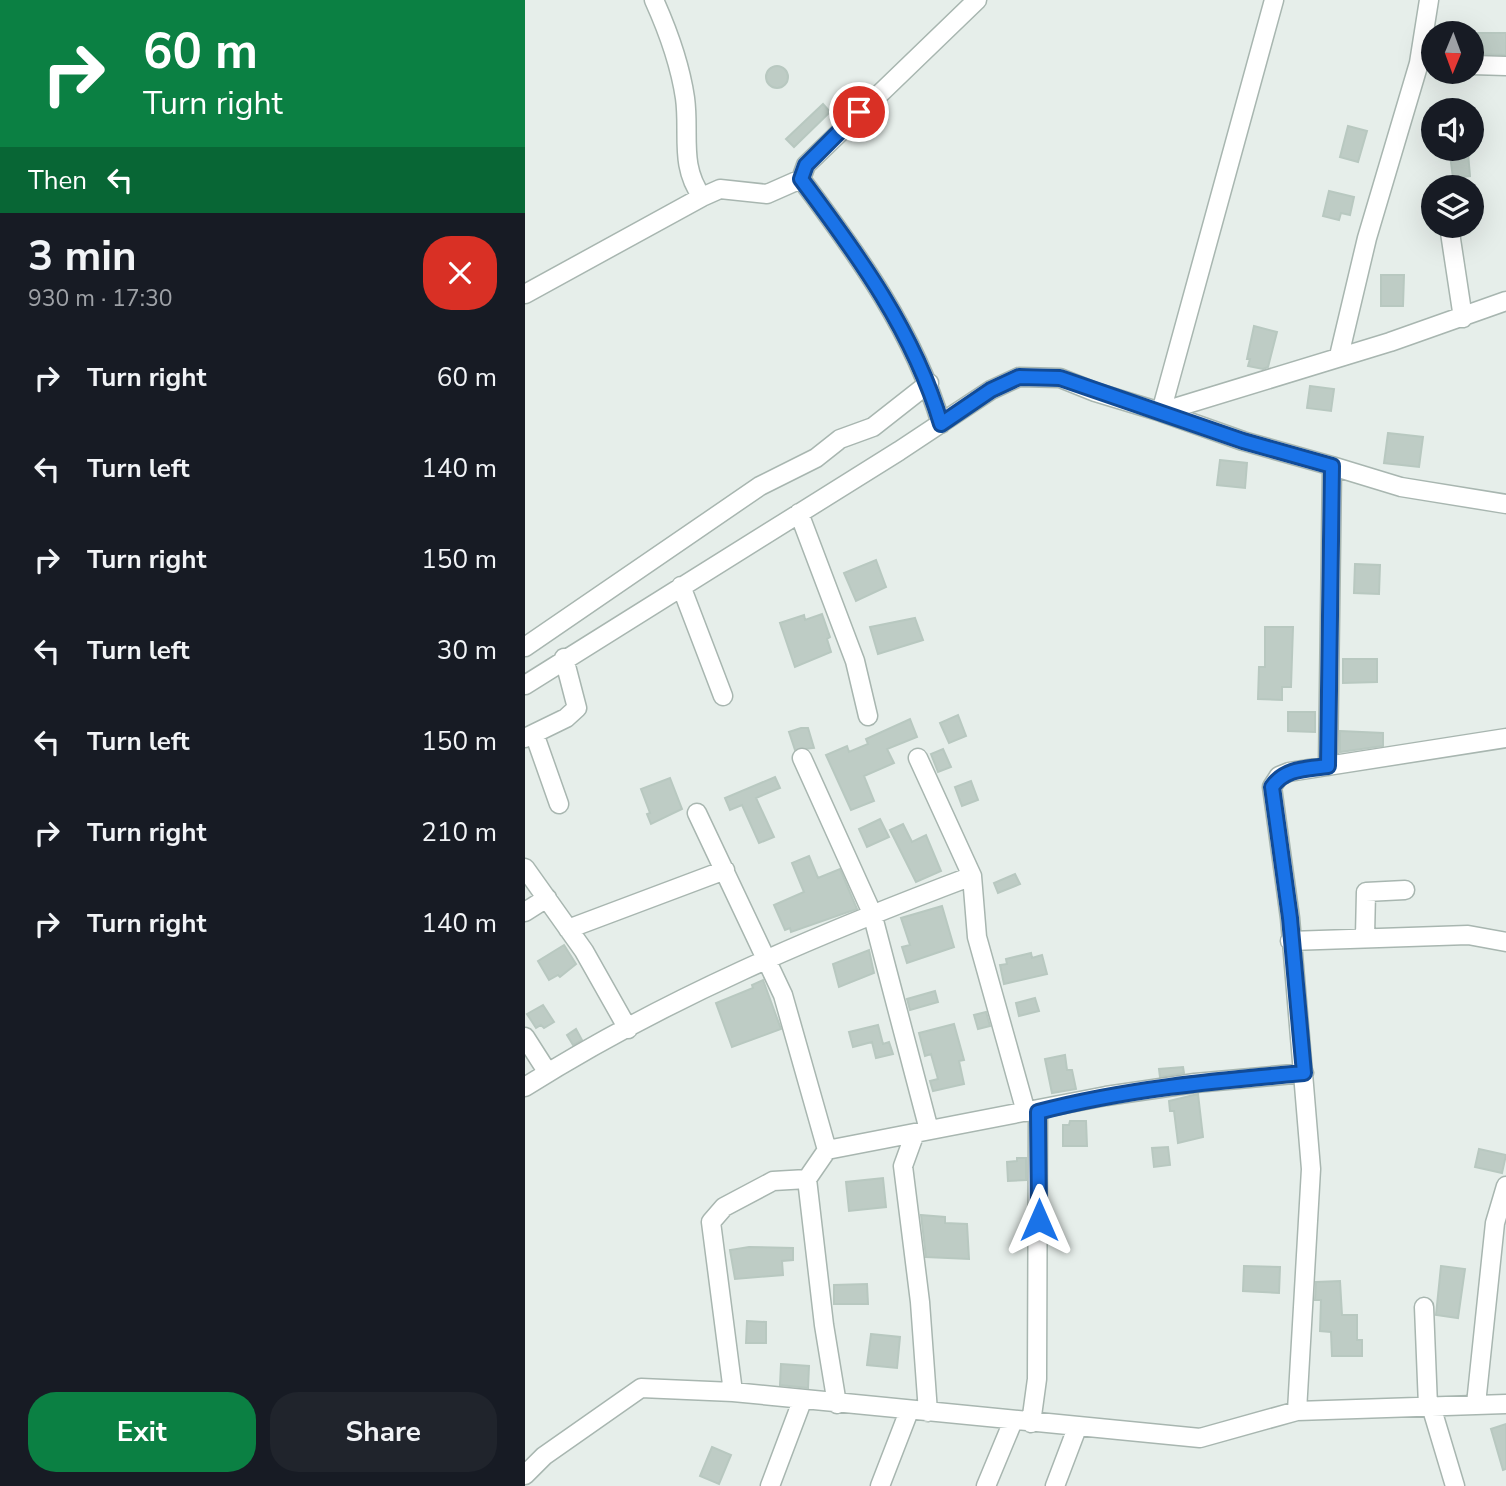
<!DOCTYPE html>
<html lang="en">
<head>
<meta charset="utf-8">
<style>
	body { margin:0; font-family:"Nunito Sans",sans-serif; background:#20242c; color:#f1f3f6; height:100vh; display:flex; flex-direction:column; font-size:26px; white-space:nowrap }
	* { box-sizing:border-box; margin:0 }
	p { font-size:23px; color:#9ea1a6 }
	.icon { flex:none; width:38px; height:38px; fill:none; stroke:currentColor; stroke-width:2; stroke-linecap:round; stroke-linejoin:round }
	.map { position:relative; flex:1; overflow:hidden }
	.details { display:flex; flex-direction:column; background:#171b24; width:525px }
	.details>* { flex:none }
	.hud { background:#0b8043; color:#fff; overflow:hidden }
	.needle { width:46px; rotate:181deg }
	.buttons { position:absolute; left:896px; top:21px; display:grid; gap:14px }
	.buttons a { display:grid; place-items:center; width:63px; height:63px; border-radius:50%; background:#171b24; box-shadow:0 7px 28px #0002; font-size:35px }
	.pin { position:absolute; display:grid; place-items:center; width:60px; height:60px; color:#fff; margin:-30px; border:4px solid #fff; border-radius:50%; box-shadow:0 2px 7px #0007 }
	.me { position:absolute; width:77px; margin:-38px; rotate:0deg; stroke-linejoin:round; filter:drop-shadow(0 0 5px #0008) }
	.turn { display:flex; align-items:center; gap:24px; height:147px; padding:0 28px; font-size:32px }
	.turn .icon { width:91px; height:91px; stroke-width:2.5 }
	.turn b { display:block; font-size:49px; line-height:60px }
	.then { display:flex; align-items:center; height:66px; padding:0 28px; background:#0003; gap:14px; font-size:26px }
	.round { display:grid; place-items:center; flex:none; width:74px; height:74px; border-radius:28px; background:#20242c }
	.headline { display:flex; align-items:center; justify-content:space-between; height:119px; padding:0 28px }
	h1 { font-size:42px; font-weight:700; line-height:52px }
	.cta { display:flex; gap:14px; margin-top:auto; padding:14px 28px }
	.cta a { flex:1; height:80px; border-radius:28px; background:#0b8043; color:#fff; font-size:28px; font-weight:700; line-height:80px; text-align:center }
	.cta a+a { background:#20242c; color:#f1f3f6 }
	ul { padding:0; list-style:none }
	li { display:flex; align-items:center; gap:21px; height:91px; padding:0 28px }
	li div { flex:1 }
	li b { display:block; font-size:26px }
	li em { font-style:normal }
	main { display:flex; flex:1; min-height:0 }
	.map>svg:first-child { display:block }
	.building { fill:#beccc5; stroke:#b8c8c0; stroke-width:2 }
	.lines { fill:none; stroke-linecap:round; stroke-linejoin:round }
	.minor-casing { stroke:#a8b6b0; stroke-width:21 }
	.minor { stroke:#fff; stroke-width:18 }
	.route-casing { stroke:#114b97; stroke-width:18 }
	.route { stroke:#1a73e8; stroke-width:12 }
</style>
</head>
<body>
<main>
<section class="details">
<div class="hud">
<div class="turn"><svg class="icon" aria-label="right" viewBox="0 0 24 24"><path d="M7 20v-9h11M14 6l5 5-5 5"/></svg><div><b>60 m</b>Turn right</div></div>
<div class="then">Then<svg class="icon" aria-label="left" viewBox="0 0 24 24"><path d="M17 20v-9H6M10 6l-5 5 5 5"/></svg></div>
</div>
<div class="headline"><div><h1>3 min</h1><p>930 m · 17:30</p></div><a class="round" style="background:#d93025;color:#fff"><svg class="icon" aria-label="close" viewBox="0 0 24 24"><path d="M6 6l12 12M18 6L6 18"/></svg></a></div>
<ul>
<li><svg class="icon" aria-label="right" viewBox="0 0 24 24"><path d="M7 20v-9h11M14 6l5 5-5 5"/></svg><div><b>Turn right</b></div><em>60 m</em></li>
<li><svg class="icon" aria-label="left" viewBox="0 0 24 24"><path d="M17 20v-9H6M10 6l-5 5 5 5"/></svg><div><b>Turn left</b></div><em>140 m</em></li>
<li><svg class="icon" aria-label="right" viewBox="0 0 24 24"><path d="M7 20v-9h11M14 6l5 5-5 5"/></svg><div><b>Turn right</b></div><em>150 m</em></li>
<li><svg class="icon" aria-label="left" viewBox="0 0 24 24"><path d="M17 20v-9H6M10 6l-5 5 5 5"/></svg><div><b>Turn left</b></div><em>30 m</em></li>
<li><svg class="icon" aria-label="left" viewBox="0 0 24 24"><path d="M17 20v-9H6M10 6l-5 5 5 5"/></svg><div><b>Turn left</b></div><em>150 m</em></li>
<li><svg class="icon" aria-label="right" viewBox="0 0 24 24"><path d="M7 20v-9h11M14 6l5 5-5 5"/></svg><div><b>Turn right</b></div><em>210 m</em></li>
<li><svg class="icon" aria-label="right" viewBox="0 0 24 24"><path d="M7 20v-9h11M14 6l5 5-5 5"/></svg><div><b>Turn right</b></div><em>140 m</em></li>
</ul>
<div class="cta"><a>Exit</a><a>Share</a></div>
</section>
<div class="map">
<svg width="981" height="1486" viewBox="0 0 981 1486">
	<rect width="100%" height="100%" fill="#e6eeea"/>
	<path class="building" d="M947 33H981V55L947 54Z
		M241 77a11 11 0 1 1 22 0a11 11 0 1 1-22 0Z
		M298 104 305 112 269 147 261 139Z
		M823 126 842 131 833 162 815 157Z
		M943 153 945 176 928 178 925 155Z
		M804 191 829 197 825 215 816 213 814 220 798 216Z
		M856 275H879L878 306H856Z
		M729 326 752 332 743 367 738 369 723 366 725 359H722Z
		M785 386 809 389 806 411 782 408Z
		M863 433 898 437 894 467 859 463Z
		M695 460 722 463 720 488 692 485Z
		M351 560 361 587 331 601 319 573Z
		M830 564 855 565 854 594 829 593Z
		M297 614 305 637 302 639 306 652 270 667 255 623 279 615 280 620Z
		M390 618 398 640 353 654 345 627Z
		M740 627H768L766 687H757V700L733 699 734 667H740Z
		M818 659H852V682L818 683Z
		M763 712H790V732L763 731Z
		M433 715 441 736 424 743 415 723Z
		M385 719 392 737 362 749 369 763 339 776 349 801 326 810 301 755 322 746 324 752 343 744 341 739Z
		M276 728H283L289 748 270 750 264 732Z
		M815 731 858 733V746L815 752Z
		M418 749 426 767 413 772 406 754Z
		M250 777 255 788 231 798 249 837 234 843 217 805 205 810 200 798Z
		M145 778 157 809 126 824 122 814 125 813 116 789Z
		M446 781 453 800 437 806 430 787Z
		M355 819 364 837 342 847 334 829Z
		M378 824 387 842 401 835 416 871 391 882 365 830Z
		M284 856 293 878 315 869 332 909 266 932 265 928 260 930 249 905 279 892 267 863Z
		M490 874 495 884 473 893 469 883Z
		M417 906 429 947 382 963 377 947 385 945 376 918Z
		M39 945 51 964 35 977 33 975 24 980 13 961Z
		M344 950 349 973 314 987 308 964Z
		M506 953 507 958 517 955 522 974 479 984 475 965 482 964 481 959Z
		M238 980 256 1029 207 1047 191 1003 228 988 227 985Z
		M410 991 413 1002 385 1010 382 999Z
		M510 998 514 1011 494 1016 491 1003Z
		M18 1005 29 1022 19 1028 16 1025 11 1028 2 1014Z
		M461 1012 465 1026 453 1029 449 1015Z
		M429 1024 439 1060 434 1061 439 1084 408 1091 405 1081 413 1079 406 1054 400 1056 394 1033Z
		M353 1025 358 1044 364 1042 368 1054 351 1058 347 1042 328 1047 324 1032Z
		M51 1029 57 1040 48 1045 42 1035Z
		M540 1055 542 1070H547L551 1089 527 1093 520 1059Z
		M658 1067 659 1073 635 1077 634 1069Z
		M673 1094 678 1137 653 1143 649 1111H645L644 1101Z
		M545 1121H561L562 1146H538V1125H544Z
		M643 1147 645 1165 629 1167 627 1148Z
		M954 1149 981 1155 977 1173 950 1167Z
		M492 1158H501V1180L483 1181 482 1162 492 1161Z
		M358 1178 361 1207 324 1211 321 1182Z
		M396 1215 420 1217V1223L442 1224 444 1259 401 1257Z
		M224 1247 268 1248V1260L257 1261 258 1275 210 1279 205 1250Z
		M719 1266 755 1267 754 1293 718 1291Z
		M916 1266 940 1269 933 1318 911 1315Z
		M815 1281 817 1315H832V1340H837V1356H807L806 1332 795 1331 796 1300H790L791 1282Z
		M342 1284 343 1304H309V1285Z
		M222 1321 241 1322V1343H221Z
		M346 1334 375 1337 372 1368 342 1365Z
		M256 1364 284 1366 283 1388 255 1385Z
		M981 1424V1469L978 1470 966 1429Z
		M187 1447 206 1455 194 1484 175 1476Z"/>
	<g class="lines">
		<defs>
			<path id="minor" d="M129 0C143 31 155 64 160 98 165 134 154 165 177 197
				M947 65 981 66
				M276 179C333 255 389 332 416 424
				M924 226 938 318
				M0 294 177 197 195 189 242 194 276 179 281 165 452 0
				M814 356 842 238 894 63 904 0
				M636 412 718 441 807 466 803 766
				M636 412 865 342 981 301
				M807 466 876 487 981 504
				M274 513 330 661 343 716
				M156 586 198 696
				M0 647 235 486 291 458 315 439 348 427 404 383
				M0 685 374 451 466 390 494 377 535 378 570 392 636 412 749 0
				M10 736 34 804
				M0 738 41 718 52 708 39 658
				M981 738 764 772 754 776 747 787 765 918 786 1169 772 1411 981 1404
				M277 758 347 913 404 1130
				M393 758 447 876 452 937 501 1112
				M172 813 258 995 302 1150
				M0 868 59 951 103 1029
				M0 912 22 898
				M43 929 200 870
				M840 936 841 892 880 890
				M765 941 943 935 981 942
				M0 1037 23 1073
				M0 1087C139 999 293 934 447 876
				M390 1133 378 1166 395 1302 403 1412
				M899 1307 903 1406
				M208 1392 186 1222 199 1207 248 1181 282 1179
				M312 1404 299 1325 282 1179 302 1150 581 1096 670 1083 779 1073
				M951 1404 970 1223 981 1186
				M906 1406 930 1486
				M506 1423 512 1379 513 1112
				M0 1475 19 1456 116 1388 208 1392 675 1438 772 1411
				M245 1486 277 1401
				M355 1486 384 1411
				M461 1486 488 1421
				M530 1486 552 1428"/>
		</defs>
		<use href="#minor" class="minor-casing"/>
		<use href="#minor" class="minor"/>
	</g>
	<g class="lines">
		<defs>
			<path id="route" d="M334 112 281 165 276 179C333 255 389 332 416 424L466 390 494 377 535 378 718 441 807 466 803 766C781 769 760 768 747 787L765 918 779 1073C689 1081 600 1089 513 1112L514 1220"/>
		</defs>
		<use href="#route" class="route-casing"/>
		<use href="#route" class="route"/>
	</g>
</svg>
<div class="buttons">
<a><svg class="needle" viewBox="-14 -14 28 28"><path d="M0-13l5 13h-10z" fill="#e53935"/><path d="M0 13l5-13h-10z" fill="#9ea1a6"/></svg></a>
<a><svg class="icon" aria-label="sound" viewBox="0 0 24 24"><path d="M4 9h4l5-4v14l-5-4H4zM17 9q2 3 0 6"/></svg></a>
<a><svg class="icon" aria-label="layers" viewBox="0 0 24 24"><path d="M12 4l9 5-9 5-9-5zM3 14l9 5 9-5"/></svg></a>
</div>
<div class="pin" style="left:334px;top:112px;background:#d93025"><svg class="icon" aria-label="arrive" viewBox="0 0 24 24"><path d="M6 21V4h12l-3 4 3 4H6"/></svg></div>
<svg class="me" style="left:514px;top:1220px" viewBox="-20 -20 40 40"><path d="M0-17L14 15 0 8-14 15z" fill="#1a73e8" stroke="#fff" stroke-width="4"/></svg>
</div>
</main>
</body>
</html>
